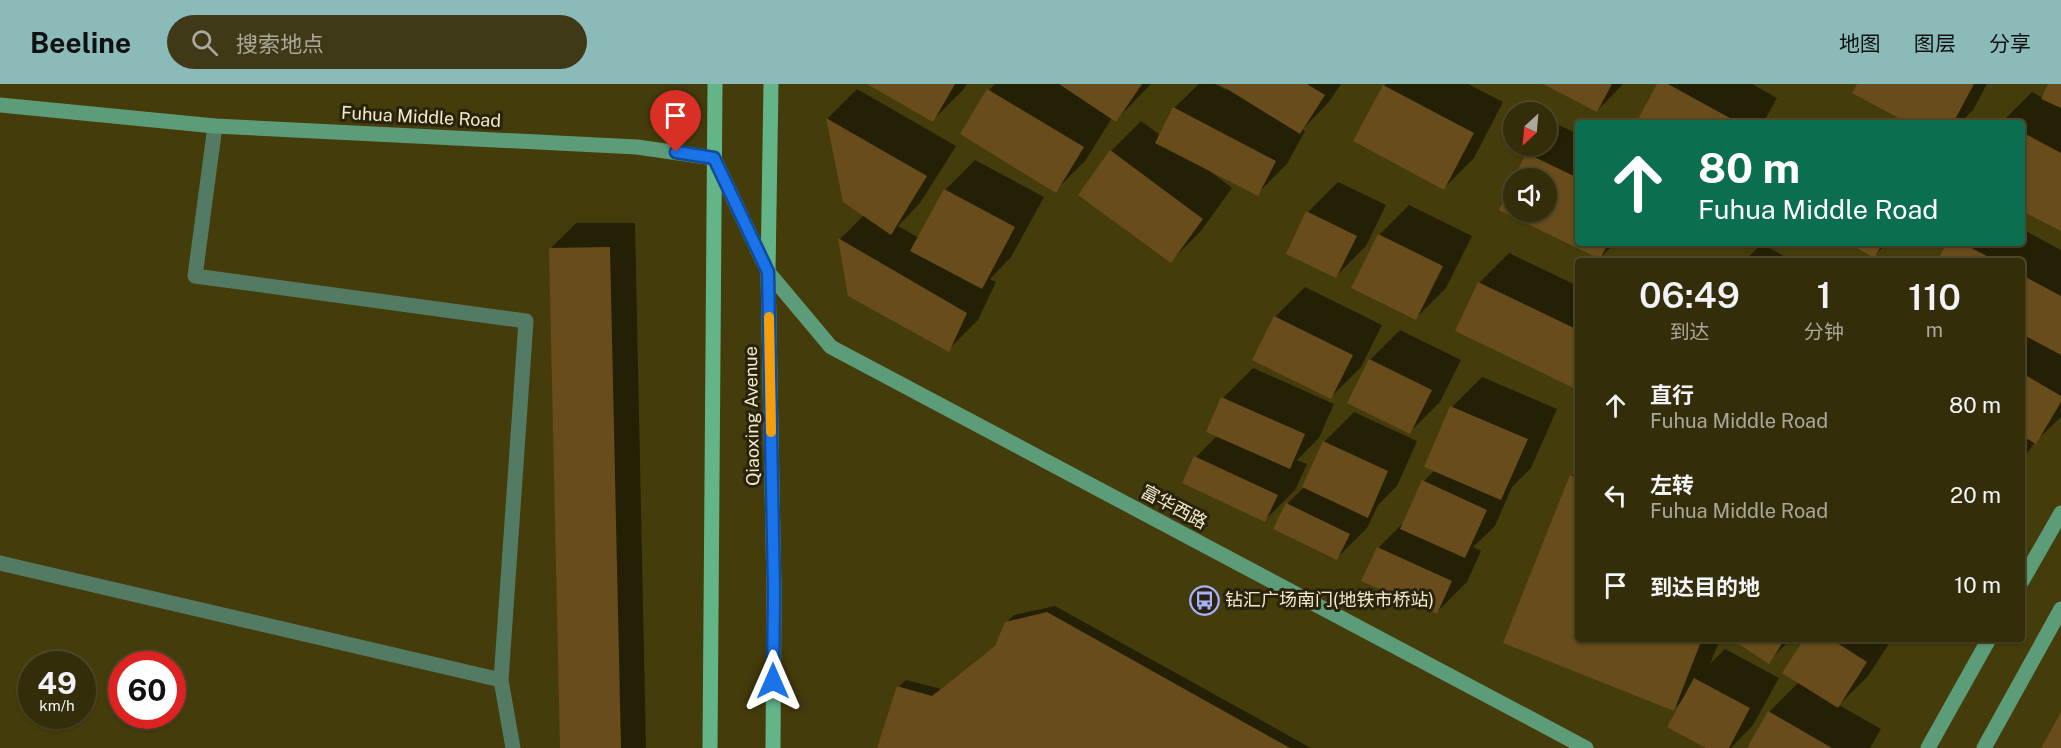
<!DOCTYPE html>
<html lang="zh">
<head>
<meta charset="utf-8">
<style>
	body { margin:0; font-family:"Public Sans","Noto Sans SC",sans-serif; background:#3f3917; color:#f1f3f6; height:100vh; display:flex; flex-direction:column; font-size:22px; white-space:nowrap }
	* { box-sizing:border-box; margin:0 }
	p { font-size:20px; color:#a9a89c }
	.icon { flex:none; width:33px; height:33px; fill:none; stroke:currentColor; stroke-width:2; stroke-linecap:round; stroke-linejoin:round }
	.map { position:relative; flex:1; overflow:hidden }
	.details { position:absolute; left:1575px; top:174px; width:450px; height:384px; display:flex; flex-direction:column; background:#342d09; border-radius:6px; box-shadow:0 2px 4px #0004,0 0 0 2px #4e492a }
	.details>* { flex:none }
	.banner { position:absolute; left:1575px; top:36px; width:450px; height:126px; border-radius:6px; box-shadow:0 2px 4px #0004,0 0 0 2px #4e492a; background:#0b6e4f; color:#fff; overflow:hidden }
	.needle { width:39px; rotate:206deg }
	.fabs { position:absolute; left:1503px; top:18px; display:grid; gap:12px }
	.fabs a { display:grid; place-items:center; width:54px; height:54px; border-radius:50%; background:#342d09; box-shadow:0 2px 4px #0004,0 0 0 2px #4e492a; font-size:30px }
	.speed { position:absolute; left:18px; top:567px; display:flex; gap:12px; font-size:30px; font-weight:700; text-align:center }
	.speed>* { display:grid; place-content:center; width:78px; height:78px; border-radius:50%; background:#342d09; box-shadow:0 2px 4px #0004,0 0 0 2px #4e492a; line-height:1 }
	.speed small { font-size:15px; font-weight:400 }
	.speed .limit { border:9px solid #d22; background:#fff; color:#111 }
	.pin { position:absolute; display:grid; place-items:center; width:51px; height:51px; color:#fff; margin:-62px -26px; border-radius:50% 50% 50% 0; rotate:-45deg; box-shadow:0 0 6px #0007 }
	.pin .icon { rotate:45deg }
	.me { position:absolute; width:66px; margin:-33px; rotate:0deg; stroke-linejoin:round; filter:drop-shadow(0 0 4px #0008) }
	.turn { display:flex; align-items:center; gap:21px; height:126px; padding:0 24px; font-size:27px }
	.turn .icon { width:78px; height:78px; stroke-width:2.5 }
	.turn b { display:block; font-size:42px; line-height:51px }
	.eta { display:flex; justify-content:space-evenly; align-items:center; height:102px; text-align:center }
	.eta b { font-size:36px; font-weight:600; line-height:42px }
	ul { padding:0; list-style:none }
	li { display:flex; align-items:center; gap:18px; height:90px; padding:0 24px }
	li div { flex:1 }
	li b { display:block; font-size:22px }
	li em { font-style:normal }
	header { display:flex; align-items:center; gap:36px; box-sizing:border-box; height:84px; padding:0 30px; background:#8bbbb9; color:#111 }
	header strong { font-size:28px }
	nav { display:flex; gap:33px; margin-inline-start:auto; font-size:21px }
	.search { width:420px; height:54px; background:#3f3917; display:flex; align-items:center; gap:15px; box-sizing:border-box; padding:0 21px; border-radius:33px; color:#a9a89c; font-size:22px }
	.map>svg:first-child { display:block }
	.shadow { fill:#0007 }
	.building { fill:#684c1b }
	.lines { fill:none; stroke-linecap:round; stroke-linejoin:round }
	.street { stroke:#537a63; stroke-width:15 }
	.secondary { stroke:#5d9c78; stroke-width:15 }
	.primary { stroke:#63b588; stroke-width:15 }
	.route-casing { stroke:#114b97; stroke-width:15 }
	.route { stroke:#1a73e8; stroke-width:10 }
	.slow { stroke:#f59e0b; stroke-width:10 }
	.labels { text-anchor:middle; stroke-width:6; stroke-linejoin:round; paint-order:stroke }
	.street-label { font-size:18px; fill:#f1ebcd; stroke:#28230a }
	.poi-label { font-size:18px; fill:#f1ebcd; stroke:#28230a; text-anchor:start }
</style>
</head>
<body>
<header>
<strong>Beeline</strong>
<div class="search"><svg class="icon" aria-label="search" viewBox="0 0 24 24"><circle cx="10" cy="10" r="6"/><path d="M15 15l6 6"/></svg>搜索地点</div>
<nav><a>地图</a><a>图层</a><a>分享</a></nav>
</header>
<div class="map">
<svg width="2061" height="664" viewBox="0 0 2061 664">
	<rect width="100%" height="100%" fill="#453c0c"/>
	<path class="shadow" d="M870 0H967L963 6 933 36Z
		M995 0H1151L1116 36 1112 34 1085 77 1055 107 989 6Z
		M1199 0H1215L1226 6 1228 4 1222 0H1341L1329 18 1303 45 1305 47 1287 80 1257 110 1212 87 1211 88 1232 104 1201 147 1171 177 1111 67 1141 37 1160 51 1174 24Z
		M1386 0H1468L1503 18 1474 74 1444 104 1384 2Z
		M1546 0H1623L1597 27Z
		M1659 0H1752L1777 14 1763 39H1638Z
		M1858 0H1987L1973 26 1960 39H1912Z
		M2049 0H2061V145L2022 126V39H2001L2032 8 2043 14Z
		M857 5 956 62 920 119 898 142 919 154 945 106 975 76 1044 113 1011 173 990 195 996 198 978 236 948 266 849 211 840 155 864 131 844 117 828 34Z
		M1557 40 1578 50V159H1615L1600 174 1501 126 1546 128V94H1516L1527 70 1536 62H1546V51Z
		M1338 98 1386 121 1366 162 1336 192 1308 128Z
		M1409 121 1472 152 1446 204 1416 234 1379 151Z
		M576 139H635L646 664H562L551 164Z
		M2022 145 2061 166V333L2035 358 2022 377V177H1939L1949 159H2022Z
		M1851 159H1887L1874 172Z
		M1762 160 1793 177H1744Z
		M1509 169 1578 202V304L1479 199Z
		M1305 203 1382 241 1361 283 1331 313 1275 233Z
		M1400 246 1461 276 1440 318 1410 348 1370 276Z
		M1253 284 1334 320 1319 354 1297 376 1307 380 1295 406 1265 436 1196 373 1217 352 1223 314Z
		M1482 293 1557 325 1531 384 1512 403 1495 442 1473 463 1481 467 1467 498 1437 528 1378 464 1406 436 1424 397 1435 386 1426 382 1452 323Z
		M1354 328 1417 357 1397 402 1378 421 1367 444 1337 474 1275 445 1288 419 1304 403 1324 358Z
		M1578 385V555H1720L1710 580 1725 565 1779 594 1753 641 1731 664H1710L1681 618 1673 626 1505 558 1571 392Z
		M1055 522 1311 664H878L898 603 906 596 941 605 997 561 1006 539 1014 531Z
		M1734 555H1791L1768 578Z
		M1806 555H1892L1868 592 1839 621 1881 645 1870 664H1749L1769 628 1799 598Z"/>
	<path class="building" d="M867 0H955L933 38Z
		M1059 0H1142L1116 38Z
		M1219 0H1307L1325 11 1300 50Z
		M1543 0H1612L1597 28Z
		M1657 0H1668L1739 39H1636Z
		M1857 0H1974L1953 39H1908L1852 9Z
		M2048 0H2061V24L2041 15Z
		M1383 1 1474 49 1444 106 1353 57Z
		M987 5 1084 63 1056 109 960 50Z
		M1173 23 1276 77 1258 112 1155 59Z
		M826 34 927 92 891 151 843 118Z
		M2022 48 2061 69V147L2022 127Z
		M1110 66 1203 135 1171 179 1078 111Z
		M1526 69 1578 94V159H1608L1600 175 1499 126 1514 95V128H1546V94H1514Z
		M944 105 1015 143 982 205 910 167Z
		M1306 127 1357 152 1336 194 1286 170Z
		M1378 150 1443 182 1416 236 1351 204Z
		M838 154 967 229 949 268 848 212Z
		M1848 159H1883L1874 174Z
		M1947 159H1962L1996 177H1937Z
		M610 163 621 664H560L549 164Z
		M2022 191 2061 212V271L2022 250Z
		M1478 198 1578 246V306L1455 247Z
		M1274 232 1353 271 1331 315 1252 276Z
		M1369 275 1432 306 1410 350 1347 319Z
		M2022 289 2061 312V318L2036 360 2022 352Z
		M1221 313 1305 350 1290 385 1206 348Z
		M1450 322 1528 355 1501 416 1424 383Z
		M1323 357 1388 387 1368 434 1302 403Z
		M1194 372 1278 411 1265 438 1182 399Z
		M1570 391 1578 394V555H1702L1674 627 1503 559Z
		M1422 396 1487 426 1465 474 1400 445Z
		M1286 419 1350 450 1337 476 1273 445Z
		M1377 463 1452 497 1437 530 1361 497Z
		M1047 528 1290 664H877L897 602 932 612 995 562 1005 538Z
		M1731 555H1785L1769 580Z
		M1804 555H1831L1867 578 1838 624 1782 589Z
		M1694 594 1750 624 1729 664H1706L1667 643Z
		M1768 627 1832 664H1747Z
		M2061 628V664H2041Z"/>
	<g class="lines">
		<path class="street" d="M215 42 195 192 526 237 501 596 513 664
			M0 479 501 596"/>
		<path class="secondary" d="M0 21 215 42 637 63 714 74 768 188 831 263 1586 664
			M2022 497 2061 429
			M1928 664 1989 555
			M1984 664 2061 525"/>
		<path class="primary" d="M771 0 768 188 774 507 773 664
			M710 664 715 0"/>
	</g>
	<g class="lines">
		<defs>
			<path id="route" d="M676 68 714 74 768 188 774 507 773 597"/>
		</defs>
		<use href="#route" class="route-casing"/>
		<use href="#route" class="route"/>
		<path class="slow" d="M769 233 771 348"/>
	</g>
	<defs>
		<symbol id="bus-ring" viewBox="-11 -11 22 22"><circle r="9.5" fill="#28230a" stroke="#a7b1fc" stroke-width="1.5"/><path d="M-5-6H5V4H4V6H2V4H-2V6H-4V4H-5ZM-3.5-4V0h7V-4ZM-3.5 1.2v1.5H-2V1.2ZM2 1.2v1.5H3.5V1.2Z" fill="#a7b1fc"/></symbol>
	</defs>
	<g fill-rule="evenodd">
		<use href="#bus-ring" x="1188" y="500" width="33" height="33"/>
	</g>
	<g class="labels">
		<g class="street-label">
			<text transform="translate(421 33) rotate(3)" y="6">Fuhua Middle Road</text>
			<text transform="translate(752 332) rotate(-91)" y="6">Qiaoxing Avenue</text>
			<text transform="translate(1174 423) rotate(28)" y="6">富华西路</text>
		</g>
		<g class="poi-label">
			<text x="1225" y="522">钻汇广场南门(地铁市桥站)</text>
		</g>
	</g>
</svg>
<div class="fabs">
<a><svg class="needle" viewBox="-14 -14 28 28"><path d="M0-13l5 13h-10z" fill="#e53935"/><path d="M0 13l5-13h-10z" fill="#a9a89c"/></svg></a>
<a><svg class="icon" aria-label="sound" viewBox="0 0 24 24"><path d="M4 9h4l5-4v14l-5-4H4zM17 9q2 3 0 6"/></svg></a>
</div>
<div class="speed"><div>49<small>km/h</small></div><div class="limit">60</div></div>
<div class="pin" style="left:676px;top:68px;background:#d93025"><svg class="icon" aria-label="arrive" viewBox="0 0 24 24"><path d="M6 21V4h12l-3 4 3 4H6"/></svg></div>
<svg class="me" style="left:773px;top:597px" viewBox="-20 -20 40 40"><path d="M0-17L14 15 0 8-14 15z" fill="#1a73e8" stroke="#fff" stroke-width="4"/></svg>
<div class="banner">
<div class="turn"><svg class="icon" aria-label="ahead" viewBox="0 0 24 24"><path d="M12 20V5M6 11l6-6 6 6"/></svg><div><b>80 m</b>Fuhua Middle Road</div></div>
</div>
<section class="details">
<div class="eta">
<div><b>06:49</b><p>到达</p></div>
<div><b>1</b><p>分钟</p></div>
<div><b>110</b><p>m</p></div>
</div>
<ul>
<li><svg class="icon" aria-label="ahead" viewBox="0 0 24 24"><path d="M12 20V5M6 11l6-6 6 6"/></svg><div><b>直行</b><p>Fuhua Middle Road</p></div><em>80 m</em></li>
<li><svg class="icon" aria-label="left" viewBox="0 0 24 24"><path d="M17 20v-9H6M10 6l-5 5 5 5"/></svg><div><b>左转</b><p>Fuhua Middle Road</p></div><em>20 m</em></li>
<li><svg class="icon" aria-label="arrive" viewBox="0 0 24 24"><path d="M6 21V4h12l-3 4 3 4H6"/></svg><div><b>到达目的地</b></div><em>10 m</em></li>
</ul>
</section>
</div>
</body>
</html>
